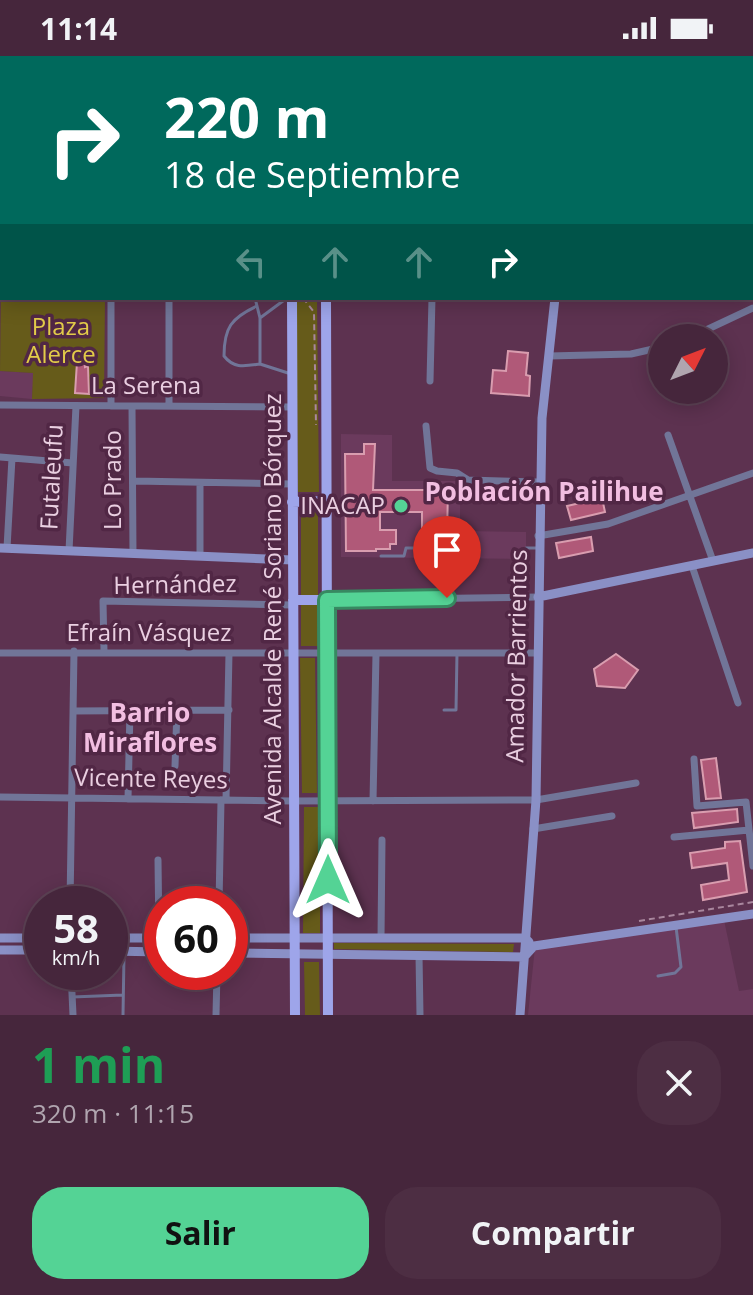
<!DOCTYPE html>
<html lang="es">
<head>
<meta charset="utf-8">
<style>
	body { margin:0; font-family:"Open Sans",sans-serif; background:#4d2e43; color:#f1f3f6; height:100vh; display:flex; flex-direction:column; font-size:30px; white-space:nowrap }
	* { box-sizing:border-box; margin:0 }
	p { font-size:26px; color:#b0a5af }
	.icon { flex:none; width:44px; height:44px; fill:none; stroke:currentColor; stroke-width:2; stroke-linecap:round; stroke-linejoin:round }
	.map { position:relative; height:959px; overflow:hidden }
	.drawer { display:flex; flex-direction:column; background:#46263c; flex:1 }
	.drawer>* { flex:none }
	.top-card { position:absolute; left:0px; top:0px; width:754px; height:244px; box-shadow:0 4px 20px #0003,0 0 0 2px #5e4356; background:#00695c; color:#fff; overflow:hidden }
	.needle { width:52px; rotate:48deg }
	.controls { position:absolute; left:648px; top:268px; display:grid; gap:16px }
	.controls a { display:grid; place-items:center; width:80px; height:80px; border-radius:50%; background:#46263c; box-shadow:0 4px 20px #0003,0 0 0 2px #5e4356; font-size:40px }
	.speed { position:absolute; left:24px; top:830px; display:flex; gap:16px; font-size:40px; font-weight:700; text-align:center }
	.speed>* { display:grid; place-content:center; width:104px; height:104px; border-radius:50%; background:#46263c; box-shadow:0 4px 20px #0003,0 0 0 2px #5e4356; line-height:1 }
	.speed small { font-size:20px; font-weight:400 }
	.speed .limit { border:12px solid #d22; background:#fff; color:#111 }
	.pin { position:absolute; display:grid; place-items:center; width:68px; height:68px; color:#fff; margin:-82px -34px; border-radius:50% 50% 50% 0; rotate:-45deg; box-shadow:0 0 8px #0007 }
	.pin .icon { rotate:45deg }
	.me { position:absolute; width:88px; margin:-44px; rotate:0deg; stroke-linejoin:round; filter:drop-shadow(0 0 6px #0008) }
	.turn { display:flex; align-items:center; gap:28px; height:168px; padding:0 32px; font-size:36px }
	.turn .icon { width:104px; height:104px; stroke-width:2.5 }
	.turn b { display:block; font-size:56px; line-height:68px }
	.lanes { display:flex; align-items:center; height:76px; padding:0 32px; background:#0003; justify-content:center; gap:40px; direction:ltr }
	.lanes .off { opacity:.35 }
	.round { display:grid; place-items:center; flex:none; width:84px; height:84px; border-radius:32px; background:#4d2e43 }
	.overview { display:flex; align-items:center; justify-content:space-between; height:136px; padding:0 32px }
	h1 { font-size:48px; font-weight:700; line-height:60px; color:#1e9e55 }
	.cta { display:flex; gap:16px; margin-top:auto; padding:16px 32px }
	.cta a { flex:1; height:92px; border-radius:32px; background:#54d395; color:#111; font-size:32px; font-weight:700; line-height:92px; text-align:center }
	.cta a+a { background:#4d2e43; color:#f1f3f6 }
	.status { display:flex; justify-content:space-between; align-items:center; height:56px; padding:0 40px; background:#46263c; direction:ltr }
	.status svg { height:22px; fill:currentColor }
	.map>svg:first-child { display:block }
	.built { fill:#6b3a5d }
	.green { fill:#665b1a }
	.building { fill:#b05978; stroke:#d99daf; stroke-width:2 }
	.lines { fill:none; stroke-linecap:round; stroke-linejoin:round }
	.path { stroke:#a9879e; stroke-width:2; stroke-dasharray:6 4; stroke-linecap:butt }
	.lane { stroke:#717598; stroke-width:3 }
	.street { stroke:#717598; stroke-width:7 }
	.secondary { stroke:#8a90c6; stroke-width:9 }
	.primary { stroke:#9ea5ea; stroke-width:10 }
	.route-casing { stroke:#378961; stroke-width:20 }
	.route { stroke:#54d395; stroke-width:14 }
	.poi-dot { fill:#54d395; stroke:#512745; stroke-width:3 }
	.labels { text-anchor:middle; stroke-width:7; stroke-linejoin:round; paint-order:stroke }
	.park-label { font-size:24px; fill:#e2cb49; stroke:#512745 }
	.street-label { font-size:24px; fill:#eacfe1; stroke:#512745 }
	.poi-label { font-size:24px; fill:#eacfe1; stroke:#512745; text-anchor:end }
	.neighbourhood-label { font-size:26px; font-weight:bold; fill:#f2bee1; stroke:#512745 }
</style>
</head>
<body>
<div class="status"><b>11:14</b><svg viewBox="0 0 49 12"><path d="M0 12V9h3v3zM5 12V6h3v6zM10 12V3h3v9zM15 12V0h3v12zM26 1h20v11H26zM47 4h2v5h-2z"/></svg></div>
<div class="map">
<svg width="753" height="959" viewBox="0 0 753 959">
	<rect width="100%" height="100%" fill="#5d3250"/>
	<path class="built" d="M0 315 34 317 32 343 0 340Z
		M341 378 392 379V425H460V475L526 476V503L341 501Z
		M724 864 739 935 753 933V959H528L535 891Z"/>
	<path class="green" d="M1 224 2 242H105L104 342 32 343 33 317 0 315Z
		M296 242H317L319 436H298Z
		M301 452H318V540H301Z
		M301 548H318V590H301Z
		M300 602H315L317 737H302Z
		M304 751H320V877H303Z
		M334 887 514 888 513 896 334 893Z
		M304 906H319L320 959H305Z"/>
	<path class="building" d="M508 295 528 297 526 319 530 320 529 340 491 337 493 314 506 315Z
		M77 306H85V311L88 310 89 338 75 337Z
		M364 388H375L373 434H448L447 478H422V456H380V474H396V488H390V493H376V495H346L345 398H364Z
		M602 442 605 456 571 464 567 450Z
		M591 481 593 495 559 502 556 487Z
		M616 598 638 614 625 632 597 630 594 613Z
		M716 702 721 742 706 743 701 704Z
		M737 753 738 766 694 772 692 757Z
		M740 785 747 836 703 844 701 829 729 824 727 807 692 812 690 797 725 792V786Z"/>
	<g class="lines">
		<path class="path" d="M303 242 314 256 316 369
			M639 865 753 846"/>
		<path class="lane" d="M255 242 260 262V308L288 317
			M257 250C231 262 224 272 224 300 234 313 245 310 260 308
			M260 262 287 242
			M526 492H538
			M381 500H404L406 492H448
			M444 654H456L457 597
			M658 920 675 917 681 911 676 871
			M72 941 123 939
			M123 959 124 899"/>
		<path class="street" d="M598 0 613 1
			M752 4H753
			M0 217H2
			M689 282 753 252
			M549 300 631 298 662 291
			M430 325 432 242
			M0 349 293 351
			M111 350V242
			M132 350 133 497
			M169 350V242
			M426 370 430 412 437 415 457 417 468 424 539 426
			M668 379 713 505
			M0 401 73 407
			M134 425 292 428
			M538 480 608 468 753 417
			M7 492 12 402
			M69 495 76 350
			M200 500V427
			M692 510 738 647
			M327 544 538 541
			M104 595 103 545 293 549
			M0 597H537
			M73 655 229 654
			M694 703 697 750 746 746 753 810
			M175 710 177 654
			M0 741 293 745 536 744 636 727
			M128 743 130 654
			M226 744 229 597
			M373 745 376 598
			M533 773 612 760
			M674 781 749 774
			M158 804 159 882
			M70 848 74 595
			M219 848 221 744
			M381 882 382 784
			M419 899 420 959
			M71 916 73 959
			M216 959 217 916"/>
		<path class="secondary" d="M613 2V0
			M0 59H2
			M752 59 753 57
			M752 71H753
			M0 74H2
			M0 492 293 504
			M538 541 753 497
			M0 882H42
			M110 882H162
			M230 882H525L529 886
			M534 890 753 858
			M0 894H42
			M110 895 162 896
			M230 897 524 901 534 890
			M520 959 536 744 542 362 555 242"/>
		<path class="primary" d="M292 0V2
			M325 0V2
			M292 242 295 959
			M326 242 328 959
			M292 446 327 445
			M293 544H327"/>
	</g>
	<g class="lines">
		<defs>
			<path id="route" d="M328 824 327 544 447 542"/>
		</defs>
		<use href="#route" class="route-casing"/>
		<use href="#route" class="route"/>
	</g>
	<circle class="poi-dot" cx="401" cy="450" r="8"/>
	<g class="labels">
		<g class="park-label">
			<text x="61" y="279">Plaza<tspan x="61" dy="28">Alerce</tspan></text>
		</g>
		<g class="street-label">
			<text x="146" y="338">La Serena</text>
			<text transform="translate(52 421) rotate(-87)" y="8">Futaleufu</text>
			<text transform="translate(113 424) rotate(-90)" y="8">Lo Prado</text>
			<text transform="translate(175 529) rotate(-1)" y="8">Hernández</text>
			<text transform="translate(273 553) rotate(-90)" y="8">Avenida Alcalde René Soriano Bórquez</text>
			<text x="149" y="585">Efraín Vásquez</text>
			<text transform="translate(517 600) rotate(-89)" y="8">Amador Barrientos</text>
			<text transform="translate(151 723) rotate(1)" y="8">Vicente Reyes</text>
		</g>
		<g class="poi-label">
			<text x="385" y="458">INACAP</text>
		</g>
		<g class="neighbourhood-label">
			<text x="544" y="445">Población Pailihue</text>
			<text x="150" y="666">Barrio<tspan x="150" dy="30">Miraflores</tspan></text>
		</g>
	</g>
</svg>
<div class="controls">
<a><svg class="needle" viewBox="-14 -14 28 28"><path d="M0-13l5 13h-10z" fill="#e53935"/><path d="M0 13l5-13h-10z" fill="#b0a5af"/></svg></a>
</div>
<div class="speed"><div>58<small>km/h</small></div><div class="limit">60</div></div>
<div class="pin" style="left:447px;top:542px;background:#d93025"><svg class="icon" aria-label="arrive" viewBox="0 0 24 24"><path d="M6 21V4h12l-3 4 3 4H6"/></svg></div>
<svg class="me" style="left:328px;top:824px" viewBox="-20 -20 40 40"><path d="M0-17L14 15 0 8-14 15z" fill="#54d395" stroke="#fff" stroke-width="4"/></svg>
<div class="top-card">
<div class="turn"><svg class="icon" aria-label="right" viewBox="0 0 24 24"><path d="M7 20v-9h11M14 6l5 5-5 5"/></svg><div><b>220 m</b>18 de Septiembre</div></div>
<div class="lanes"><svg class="icon off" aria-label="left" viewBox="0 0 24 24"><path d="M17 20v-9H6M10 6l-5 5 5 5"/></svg><svg class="icon off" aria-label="ahead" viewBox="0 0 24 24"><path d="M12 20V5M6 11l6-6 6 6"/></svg><svg class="icon off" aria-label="ahead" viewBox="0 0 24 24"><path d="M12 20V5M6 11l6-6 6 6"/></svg><svg class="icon" aria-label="right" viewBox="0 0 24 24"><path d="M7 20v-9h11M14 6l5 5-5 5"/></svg></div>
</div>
</div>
<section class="drawer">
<div class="overview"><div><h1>1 min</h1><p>320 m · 11:15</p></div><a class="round"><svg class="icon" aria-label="close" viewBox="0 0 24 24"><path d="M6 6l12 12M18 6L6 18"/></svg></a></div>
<div class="cta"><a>Salir</a><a>Compartir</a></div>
</section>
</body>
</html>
